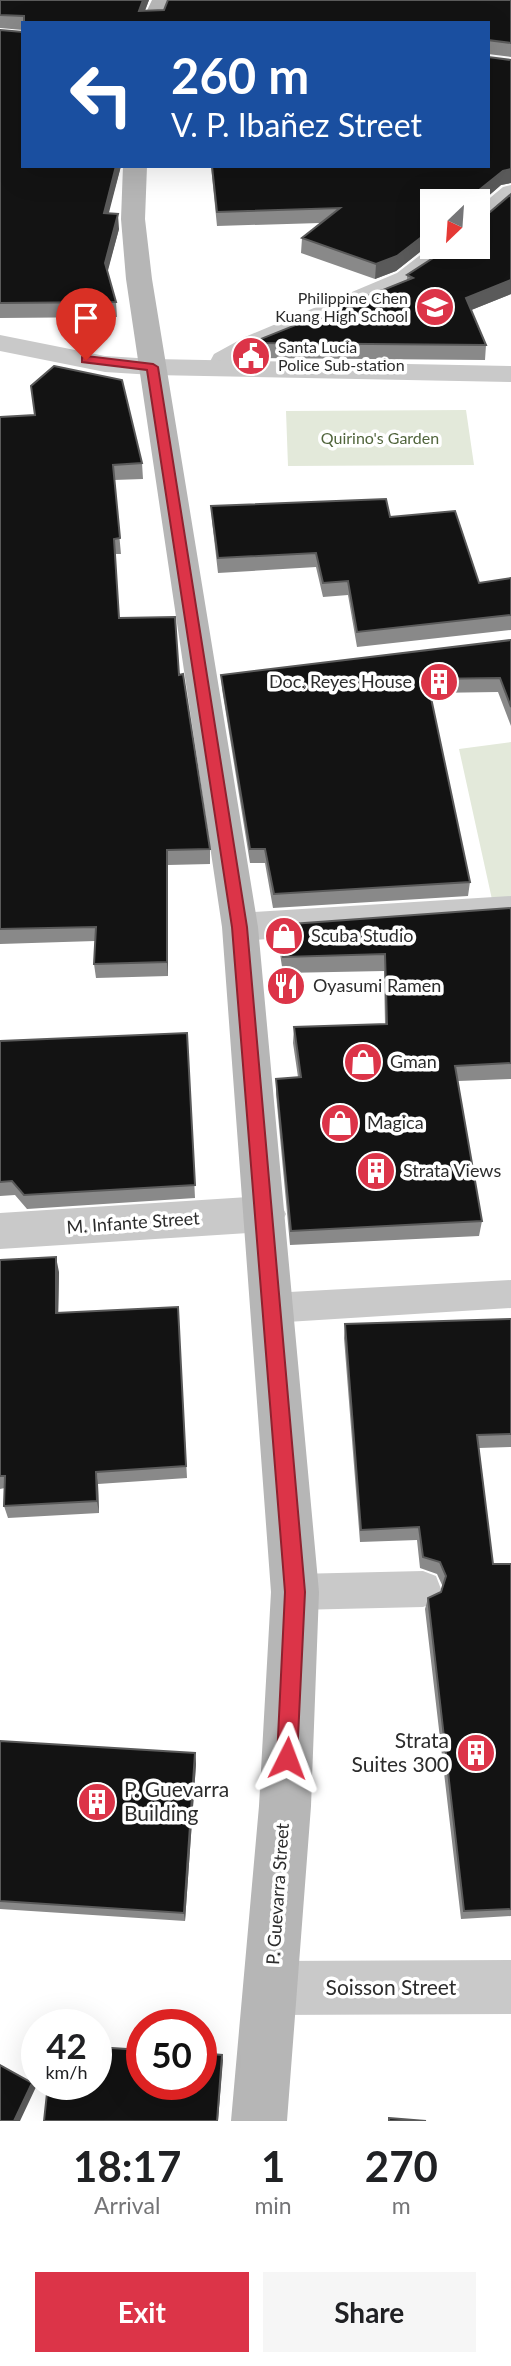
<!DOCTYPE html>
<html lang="en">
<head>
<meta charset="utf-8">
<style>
	body { margin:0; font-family:Lato,sans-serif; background:#f6f6f6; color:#202124; height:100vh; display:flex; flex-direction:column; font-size:26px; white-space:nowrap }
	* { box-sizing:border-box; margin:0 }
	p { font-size:23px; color:#757577 }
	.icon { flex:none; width:38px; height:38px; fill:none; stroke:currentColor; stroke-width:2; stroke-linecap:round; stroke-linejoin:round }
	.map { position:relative; height:2121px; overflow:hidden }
	.sheet { display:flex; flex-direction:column; background:#fff; flex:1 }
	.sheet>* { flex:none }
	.banner { position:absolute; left:21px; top:21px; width:469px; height:147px; border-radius:0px; box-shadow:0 7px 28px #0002; background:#1a4fa0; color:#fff; overflow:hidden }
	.needle { width:46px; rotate:205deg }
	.fabs { position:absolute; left:420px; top:189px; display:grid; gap:14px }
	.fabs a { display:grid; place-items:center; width:70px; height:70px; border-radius:0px; background:#fff; box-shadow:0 7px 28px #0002; font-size:35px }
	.speed { position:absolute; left:21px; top:2009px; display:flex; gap:14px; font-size:35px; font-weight:700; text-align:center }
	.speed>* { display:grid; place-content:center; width:91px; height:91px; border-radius:50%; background:#fff; box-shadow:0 7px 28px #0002; line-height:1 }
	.speed small { font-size:18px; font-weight:400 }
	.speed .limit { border:10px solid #d22; background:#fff; color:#111 }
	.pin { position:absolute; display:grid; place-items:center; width:60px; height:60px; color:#fff; margin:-72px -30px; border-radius:50% 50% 50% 0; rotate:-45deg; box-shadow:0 0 7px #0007 }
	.pin .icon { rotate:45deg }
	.me { position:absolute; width:77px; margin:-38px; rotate:3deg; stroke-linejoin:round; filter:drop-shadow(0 0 5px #0008) }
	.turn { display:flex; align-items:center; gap:24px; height:147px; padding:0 35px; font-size:32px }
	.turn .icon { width:91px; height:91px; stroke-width:2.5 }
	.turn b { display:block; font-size:49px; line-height:60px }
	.eta { display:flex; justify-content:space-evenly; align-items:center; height:119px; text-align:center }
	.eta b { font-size:42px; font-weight:700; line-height:49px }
	.primary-button { display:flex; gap:14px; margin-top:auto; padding:14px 35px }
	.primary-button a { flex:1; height:80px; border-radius:0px; background:#dc3448; color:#fff; font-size:28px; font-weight:700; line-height:80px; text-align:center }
	.primary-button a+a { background:#f6f6f6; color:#202124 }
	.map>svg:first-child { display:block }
	.green { fill:#e3e9da }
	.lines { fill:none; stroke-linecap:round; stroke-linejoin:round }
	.service { fill:#c9c9c9; fill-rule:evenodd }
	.minor { fill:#c9c9c9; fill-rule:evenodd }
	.tertiary { fill:#c9c9c9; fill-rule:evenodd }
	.secondary { fill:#b6b6b6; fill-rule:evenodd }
	.wall { fill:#898989 }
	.shaded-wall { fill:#5a5a5a }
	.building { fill:#131313; stroke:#5a5a5a; stroke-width:2 }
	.route { fill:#dc3448; stroke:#8f222f; stroke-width:2 }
	.labels { text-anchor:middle; stroke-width:7; stroke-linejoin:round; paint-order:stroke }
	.far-poi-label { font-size:16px; fill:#2c2c2c; stroke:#fff; text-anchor:end }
	.far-park-label { font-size:16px; fill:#51653c; stroke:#fff }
	.poi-label { font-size:18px; fill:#2c2c2c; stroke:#fff; text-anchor:start }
	.street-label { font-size:18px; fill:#2c2c2c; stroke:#fff }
	.near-poi-label { font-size:21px; fill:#2c2c2c; stroke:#fff; text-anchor:end }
	.near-street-label { font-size:21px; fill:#2c2c2c; stroke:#fff }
</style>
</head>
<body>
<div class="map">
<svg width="511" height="2121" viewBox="0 0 511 2121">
	<rect width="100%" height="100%" fill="#fff"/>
	<path class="green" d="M466 410 474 465 288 466 286 411Z
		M511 742V902L493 904 459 749Z"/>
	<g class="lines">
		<path class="service" d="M511 1280V1308L271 1323 259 1318 255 1308 259 1298 271 1293Z
			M423 1571 436 1576 441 1589 436 1602 423 1607 295 1610 282 1605 277 1592 282 1579 295 1574Z"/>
		<path class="minor" d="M511 185V204L487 225 478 227V208L503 187Z
			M432 246 458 247C430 288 333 318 287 338 266 348 242 356 228 375H210L206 369 214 354 245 337 397 273Z
			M511 896V922L240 941 227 937 222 927 227 917 240 913Z
			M265 1196 280 1202 286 1214 280 1226 265 1232 0 1249V1213Z
			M511 1960V2014L271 2015 252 2007 244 1988 252 1969 271 1961Z"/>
		<path class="tertiary" d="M0 335 105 356 153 359 511 366V382L153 375 105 372 0 351Z"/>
		<path class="secondary" d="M152 0H172L162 23H141Z
			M123 166H147L145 219 152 279 258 927 319 1592 311 1806 287 2121H231L259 1806 271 1592 222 927 126 279 121 219Z"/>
	</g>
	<path class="wall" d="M0 0H149L145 11 511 0V57L488 54V23H23V30L0 28Z
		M0 30 121 166 108 213 119 229 107 272 116 302 117 317 0 318Z
		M511 60V183L501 185 478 205V214L490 212 511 194V294L471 310 486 345 485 360 251 358V343L407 280V275L478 247 432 201V244H430L396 271 375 279 301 253 302 238 320 223 217 226 211 166H488Z
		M0 417 142 463 143 479 114 480 121 554H115L119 618 179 675 210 849V864L168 865V976L96 978 94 964 95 941 0 944Z
		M211 506 390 517 479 583 511 578V630L357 647 348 595 323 597 316 567 218 573 212 521Z
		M511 640V726L498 692 430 693 470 882 468 896 273 908 265 863H250L222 689 221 675Z
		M511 908V1079L458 1081 482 1221 479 1236 290 1245 276 1094V1079L298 1077 293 1043 294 1027 385 1024 384 971 283 973 278 941V925Z
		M187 1033 195 1198 27 1209 15 1195 0 1196V1041Z
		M0 1260 59 1272 58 1313 178 1307 187 1478 98 1484 99 1513 8 1518 4 1506 5 1488 0 1489Z
		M511 1319V1447L479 1448 493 1564H511V1916L461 1919 425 1609 428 1598 441 1592 443 1587 437 1574 420 1568 417 1540 360 1542 344 1338 345 1324Z
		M0 1741 195 1753 196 1764 185 1921 0 1909Z"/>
	<path class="shaded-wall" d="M143 0H149L140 23 139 11Z
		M116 166H121L105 228 104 213Z
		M511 169V183L501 185 478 205V191L503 171Z
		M118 214 119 229 106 278 105 263Z
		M432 229 430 244 396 271 375 279 376 264Z
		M511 280V294L464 313 466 298Z
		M167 850 168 865V976L167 962Z
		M56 1257 59 1272 58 1327 56 1313Z
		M96 1472 98 1484 99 1513 97 1501Z
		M195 1753 196 1764 185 1921 184 1913Z
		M222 2055 223 2060 218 2121H217Z
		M32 2083 36 2087 20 2121H14Z"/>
	<path class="building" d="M0 0H143L139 11 164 10 168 0H511V43L488 40V23H24V16L0 15Z
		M0 30 23 32V166H116L104 213 118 214 105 263 116 302 0 303Z
		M488 57 511 60V169L503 171 478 191V214L490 212 511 194V280L466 298 486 345 251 343 413 278 407 275 450 247H478V201H432V229L397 256 376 264 302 238 340 208 217 212 212 166H488Z
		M54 366 122 380 142 463 113 465 120 538 114 539 119 618 175 617 179 675 183 674 210 849 167 850V962L94 964 96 927 0 929V417L35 415 31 386Z
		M386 499 390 517 455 511 479 583 511 578V615L357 632 348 581 323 583 316 553 218 558 211 506Z
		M511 640V707L500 678 427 679 470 882 274 894 265 849H250L221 675Z
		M511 908V1063L455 1066 482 1221 291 1231 276 1079 301 1077 294 1027 387 1024 385 954 283 957 278 925Z
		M187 1033 195 1185 24 1195 12 1181 0 1182V1041Z
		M56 1257V1313L178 1307 186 1466 96 1472 97 1501 4 1506 5 1476H0V1260Z
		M511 1319V1434L477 1435 493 1564H511V1909L464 1911 428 1598 441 1592 446 1576 440 1562 423 1557 419 1527 361 1530 345 1324Z
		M0 1741 195 1753 184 1913 0 1901Z
		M96 2047 142 2050V2084H201V2053L222 2055 217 2121H44L48 2084H96Z
		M0 2065 32 2083 14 2121H0Z
		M389 2118 426 2121H389Z"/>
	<path class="route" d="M86 356 153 364 158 367 247 927 305 1592 297 1758 294 1765 287 1768 280 1765 277 1758 285 1592 232 927 147 370 82 362V357Z"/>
	<defs>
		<symbol id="school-disc" viewBox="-11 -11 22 22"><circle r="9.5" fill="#dc3448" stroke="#fff"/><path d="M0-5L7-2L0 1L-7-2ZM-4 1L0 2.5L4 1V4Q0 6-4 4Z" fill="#fff"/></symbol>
		<symbol id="civic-disc" viewBox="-11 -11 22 22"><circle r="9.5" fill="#dc3448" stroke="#fff"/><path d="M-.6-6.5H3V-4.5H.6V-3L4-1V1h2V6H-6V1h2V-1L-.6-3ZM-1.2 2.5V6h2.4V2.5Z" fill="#fff"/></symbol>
		<symbol id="building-disc" viewBox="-11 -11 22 22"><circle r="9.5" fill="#dc3448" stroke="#fff"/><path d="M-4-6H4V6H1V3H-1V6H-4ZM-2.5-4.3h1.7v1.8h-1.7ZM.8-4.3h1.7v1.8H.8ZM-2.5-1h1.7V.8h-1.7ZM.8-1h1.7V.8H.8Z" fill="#fff"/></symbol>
		<symbol id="shop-disc" viewBox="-11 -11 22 22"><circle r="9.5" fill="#dc3448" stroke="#fff"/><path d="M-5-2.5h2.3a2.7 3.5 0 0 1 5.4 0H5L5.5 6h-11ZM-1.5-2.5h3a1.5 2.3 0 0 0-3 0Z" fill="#fff"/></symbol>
		<symbol id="restaurant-disc" viewBox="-11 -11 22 22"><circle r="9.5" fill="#dc3448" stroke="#fff"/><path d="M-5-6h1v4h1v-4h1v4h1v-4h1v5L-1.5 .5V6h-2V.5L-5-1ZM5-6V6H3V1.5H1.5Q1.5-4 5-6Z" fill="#fff"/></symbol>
	</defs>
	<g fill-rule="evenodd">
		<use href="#school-disc" x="413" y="285" width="44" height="44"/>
		<use href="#civic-disc" x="229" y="334" width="44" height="44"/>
		<use href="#building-disc" x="417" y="660" width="44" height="44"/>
		<use href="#shop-disc" x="262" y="914" width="44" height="44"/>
		<use href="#restaurant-disc" x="264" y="964" width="44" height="44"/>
		<use href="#shop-disc" x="341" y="1040" width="44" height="44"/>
		<use href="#shop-disc" x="318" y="1101" width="44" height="44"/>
		<use href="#building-disc" x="354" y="1149" width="44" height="44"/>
		<use href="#building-disc" x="454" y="1731" width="44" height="44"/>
		<use href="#building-disc" x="75" y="1780" width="44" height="44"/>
	</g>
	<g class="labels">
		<g class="far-poi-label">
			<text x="408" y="304">Philippine Chen<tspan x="408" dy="18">Kuang High School</tspan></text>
			<text x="278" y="353" text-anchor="start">Santa Lucia<tspan x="278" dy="18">Police Sub-station</tspan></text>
		</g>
		<g class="far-park-label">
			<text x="380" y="444">Quirino's Garden</text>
		</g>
		<g class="poi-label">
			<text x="412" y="688" text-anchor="end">Doc. Reyes House</text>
			<text x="311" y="942">Scuba Studio</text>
			<text x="313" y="992">Oyasumi Ramen</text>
			<text x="390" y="1068">Gman</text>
			<text x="367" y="1129">Magica</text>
			<text x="403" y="1177">Strata Views</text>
		</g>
		<g class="street-label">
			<text transform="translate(133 1223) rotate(-4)" y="6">M. Infante Street</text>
			<text transform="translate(278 1894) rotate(-86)" y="6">P. Guevarra Street</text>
		</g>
		<g class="near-poi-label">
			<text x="449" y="1748">Strata<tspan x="449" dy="24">Suites 300</tspan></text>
			<text x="124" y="1797" text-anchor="start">P. Guevarra<tspan x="124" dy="24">Building</tspan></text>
		</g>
		<g class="near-street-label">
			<text x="391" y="1995">Soisson Street</text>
		</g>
	</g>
</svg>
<div class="fabs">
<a><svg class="needle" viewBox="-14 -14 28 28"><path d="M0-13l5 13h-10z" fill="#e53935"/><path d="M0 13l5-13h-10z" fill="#757577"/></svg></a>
</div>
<div class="speed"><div>42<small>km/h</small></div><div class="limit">50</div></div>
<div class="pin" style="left:86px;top:360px;background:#d93025"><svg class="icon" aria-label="arrive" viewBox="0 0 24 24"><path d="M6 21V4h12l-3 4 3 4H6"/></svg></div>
<svg class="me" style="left:287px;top:1758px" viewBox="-20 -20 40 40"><path d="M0-17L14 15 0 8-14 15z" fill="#dc3448" stroke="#fff" stroke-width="4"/></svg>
<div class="banner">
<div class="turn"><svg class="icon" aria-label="left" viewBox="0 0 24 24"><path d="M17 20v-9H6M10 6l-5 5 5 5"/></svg><div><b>260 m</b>V. P. Ibañez Street</div></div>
</div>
</div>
<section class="sheet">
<div class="eta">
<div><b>18:17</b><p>Arrival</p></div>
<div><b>1</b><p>min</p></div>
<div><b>270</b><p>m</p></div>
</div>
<div class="primary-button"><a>Exit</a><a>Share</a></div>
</section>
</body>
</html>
